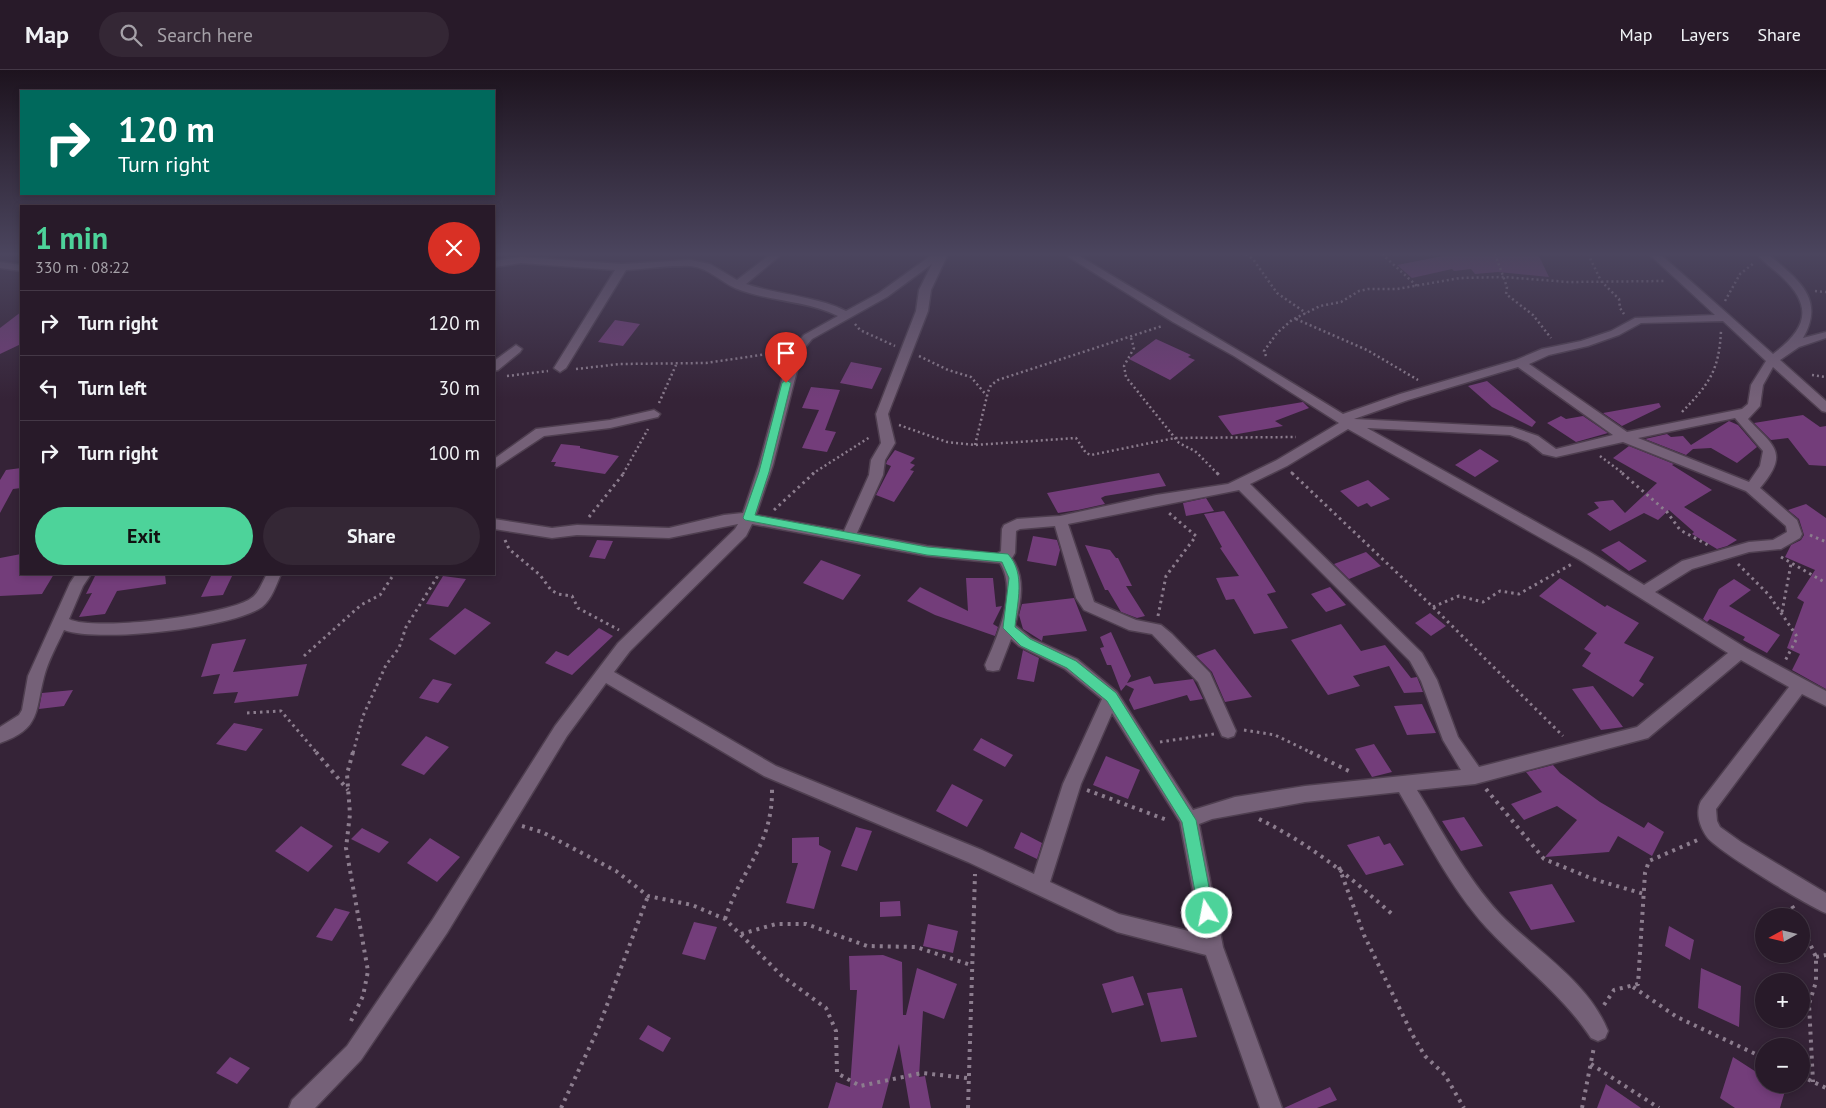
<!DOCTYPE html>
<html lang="en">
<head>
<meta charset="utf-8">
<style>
	body { margin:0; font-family:"PT Sans",sans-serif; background:#342735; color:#f1f3f6; height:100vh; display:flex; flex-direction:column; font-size:19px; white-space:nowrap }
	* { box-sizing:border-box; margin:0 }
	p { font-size:16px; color:#a5a1a8 }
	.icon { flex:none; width:28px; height:28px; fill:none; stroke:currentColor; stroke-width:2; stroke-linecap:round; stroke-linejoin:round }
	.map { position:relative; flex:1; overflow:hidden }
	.details { position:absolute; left:20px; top:135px; width:475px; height:370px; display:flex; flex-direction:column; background:#281a29; border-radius:0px; box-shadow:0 2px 8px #0003,0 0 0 1px #443846 }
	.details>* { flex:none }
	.top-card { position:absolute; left:20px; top:20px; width:475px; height:105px; border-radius:0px; box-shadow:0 2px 8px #0003,0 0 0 1px #443846; background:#00695c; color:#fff; overflow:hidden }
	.needle { width:32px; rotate:262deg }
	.buttons { position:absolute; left:1755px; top:838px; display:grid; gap:10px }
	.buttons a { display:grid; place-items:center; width:55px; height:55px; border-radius:50%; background:#281a29; box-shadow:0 2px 8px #0003,0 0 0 1px #443846; font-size:25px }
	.pin { position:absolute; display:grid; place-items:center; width:42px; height:42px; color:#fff; margin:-51px -21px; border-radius:50% 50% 50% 0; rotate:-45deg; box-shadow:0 0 5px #0007 }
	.pin .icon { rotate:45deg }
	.me { position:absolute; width:55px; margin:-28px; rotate:349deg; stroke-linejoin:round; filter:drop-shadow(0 0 4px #0008) }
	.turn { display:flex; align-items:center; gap:18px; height:105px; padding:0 15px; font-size:22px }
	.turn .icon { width:65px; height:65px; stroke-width:2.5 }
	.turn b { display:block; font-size:35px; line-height:42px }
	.round { display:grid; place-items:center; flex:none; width:52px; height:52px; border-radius:26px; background:#342735 }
	.summary { display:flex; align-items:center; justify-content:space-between; height:85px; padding:0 15px }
	h1 { font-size:30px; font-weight:700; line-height:38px; color:#4dd39a }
	.cta { display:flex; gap:10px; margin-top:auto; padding:10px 15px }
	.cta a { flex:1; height:58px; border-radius:30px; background:#4dd39a; color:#111; font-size:20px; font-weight:700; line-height:58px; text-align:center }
	.cta a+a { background:#342735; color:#f1f3f6 }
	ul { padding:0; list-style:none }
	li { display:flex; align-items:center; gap:15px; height:65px; padding:0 15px; border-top:1px solid #443846 }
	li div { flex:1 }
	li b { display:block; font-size:19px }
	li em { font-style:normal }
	header { display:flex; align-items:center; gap:30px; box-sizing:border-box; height:70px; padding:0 25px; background:#281a29; border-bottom:1px solid #443846 }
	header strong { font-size:24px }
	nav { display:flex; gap:28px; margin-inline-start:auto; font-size:18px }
	.search { width:350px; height:45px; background:#342735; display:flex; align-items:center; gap:12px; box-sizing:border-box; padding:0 18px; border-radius:28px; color:#a5a1a8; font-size:19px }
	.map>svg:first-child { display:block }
	.building { fill:#733d7a }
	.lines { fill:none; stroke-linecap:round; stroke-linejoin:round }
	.street-casing { stroke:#4f3f50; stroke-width:3 }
	.path-far2 { stroke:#8c7d8e; stroke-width:2.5; stroke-dasharray:2 3; stroke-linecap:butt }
	.path-far1 { stroke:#8c7d8e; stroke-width:3; stroke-dasharray:2.5 4; stroke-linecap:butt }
	.path { stroke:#8c7d8e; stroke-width:4; stroke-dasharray:3 5; stroke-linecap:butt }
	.street { fill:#756178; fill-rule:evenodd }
	.route { fill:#4dd39a; stroke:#328964 }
</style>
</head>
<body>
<header>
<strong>Map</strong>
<div class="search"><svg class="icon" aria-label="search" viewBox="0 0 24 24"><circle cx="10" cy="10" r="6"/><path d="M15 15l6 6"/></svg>Search here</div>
<nav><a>Map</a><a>Layers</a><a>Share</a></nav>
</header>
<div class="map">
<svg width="1826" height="1038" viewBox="0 0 1826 1038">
	<rect width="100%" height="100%" fill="#352337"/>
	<path class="building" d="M1453 184H1538L1549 207 1498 202 1475 204 1471 199 1454 201 1452 199 1412 208 1397 195Z
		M21 242V274L0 284V258Z
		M615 250 640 254 623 276 598 272Z
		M1156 269 1191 285 1188 287 1195 290 1170 310 1129 289Z
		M851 292 882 298 872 319 840 313Z
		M1487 311 1536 352 1532 357 1492 337 1468 316Z
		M811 317 840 320 825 360 836 362 827 382 802 378 819 340 802 338Z
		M1303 332 1309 338 1275 351 1283 356 1232 365 1218 346Z
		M1659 333 1661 337 1622 356 1603 343Z
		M1803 345 1820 357 1826 356V396L1809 395 1788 368 1771 370 1754 353Z
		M1561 346 1566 349 1583 346 1608 363 1576 372 1547 353Z
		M1729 351 1738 355 1757 377 1737 393 1711 378 1693 379 1686 385 1645 369 1667 364 1671 367 1683 366 1691 375Z
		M561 374 580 376V378L619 386 605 404 554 396 556 392H551Z
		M1629 376 1674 394 1672 395 1712 420 1684 437 1737 470 1727 476 1717 479 1692 464 1694 462 1669 440 1658 450 1644 443 1610 461 1587 444 1599 438 1594 432 1613 430 1625 443 1657 413 1613 388Z
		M1480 379 1499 391 1475 407 1455 395Z
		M895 380 915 388 910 393 915 395 910 400 914 401 894 432 876 425 891 396 886 394 887 391Z
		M21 398V418L13 419 0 443V410L6 400Z
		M1159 403 1166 416 1105 426 1101 428 1105 434 1078 440 1058 443 1047 423Z
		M1368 410 1390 429 1371 437 1367 433 1358 437 1340 421Z
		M1206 428 1214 441 1186 446 1183 433Z
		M1806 434 1826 448V619L1792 600 1800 584 1787 578 1804 532 1797 528 1815 500 1785 487 1791 475 1801 470 1804 465 1799 449 1788 440Z
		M1224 441 1276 522 1267 524 1288 558 1254 564 1234 529 1226 530 1216 508 1239 506 1220 478 1222 477 1204 444Z
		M1033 466 1057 470 1060 480 1056 496 1027 491Z
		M597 470 613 471 605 489 589 487Z
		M1619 471 1647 491 1629 501 1601 480Z
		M1085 475 1110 480 1116 488H1118L1132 516H1126L1145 546 1137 548 1121 542 1108 520H1105Z
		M1366 482 1381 496 1349 509 1334 494Z
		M21 484V504H54L42 524 0 526V488Z
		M821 490 861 505 843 530 803 513Z
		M96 504H165L166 514 117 521 105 544 79 547 92 523 86 524Z
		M212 504H233L223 525 201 527Z
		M443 506 466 509 448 537 426 534Z
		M966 508H993L996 537 1002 536 993 554 998 557 995 566 935 545 907 531 920 517 968 541Z
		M1560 508 1605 537 1607 535 1639 553 1624 573 1654 587 1639 611 1644 614 1633 627 1582 596 1591 583 1584 579 1597 563 1539 526Z
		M1734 509 1751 520 1729 536 1780 565 1767 583 1743 570 1745 567 1710 549 1707 552 1703 549 1719 519Z
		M1330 517 1346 535 1326 542 1311 524Z
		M1074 528 1087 561 1043 566 1042 571 1023 559 1019 545 1022 534Z
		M465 538 491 553 455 585 429 569Z
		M1430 543 1446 556 1431 566 1415 553Z
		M1341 554 1361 581 1385 575 1411 608 1417 607 1423 622 1404 623 1389 596 1353 606 1360 616 1328 625 1291 570Z
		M599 558 613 566 572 605 545 593 556 581 568 586Z
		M1111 562 1131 606 1127 613 1150 606 1154 614 1193 609 1203 629 1190 631 1187 625 1134 640 1129 630 1134 619 1126 615 1121 621 1111 595H1107L1100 578 1104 577 1100 567Z
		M246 569 233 602 307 594 298 626 234 633 238 622 213 624 220 604 201 607 212 574Z
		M1215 579 1252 627 1225 632 1212 602 1196 586Z
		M1023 580 1039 588 1034 612 1017 609Z
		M433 609 452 614 438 633 419 628Z
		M1593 616 1623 657 1601 660 1572 619Z
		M73 620 64 636 39 639 42 623Z
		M1422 634 1436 663 1407 665 1394 636Z
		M234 653 263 659 246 681 216 674Z
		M426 666 449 677 424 705 401 695Z
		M981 668 1013 685 1005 697 973 680Z
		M1374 674 1392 702 1372 707 1355 679Z
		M1106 686 1140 700 1128 729 1093 715Z
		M1553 695 1560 703 1600 732 1644 758 1648 752 1664 762 1652 786 1618 766 1609 782 1545 787 1577 750 1557 736 1524 750 1511 734 1542 722 1526 702Z
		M952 714 983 730 967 757 936 741Z
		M1464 747 1483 776 1461 781 1442 751Z
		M301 756 333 776 308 802 275 781Z
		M856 757 872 761 857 801 841 796Z
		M362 758 389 772 379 783 351 769Z
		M1021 762 1042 773 1037 789 1014 778Z
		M1379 766 1384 775 1390 773 1404 795 1366 805 1347 775Z
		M819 767V775L831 781 814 839 786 833 798 793H792V768Z
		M430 768 460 787 437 812 407 793Z
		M1552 814 1575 852 1531 860 1509 822Z
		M900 831 901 846 880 847V832Z
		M335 838 350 842 332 871 316 867Z
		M694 852 717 857 705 890 682 884Z
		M928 854 958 861 953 883 923 876Z
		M1669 856 1694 870 1690 890 1665 876Z
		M883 885 902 892 903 945H906L917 898 957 914 944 949 923 941 919 1007 925 1006 931 1038H910L899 974 882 1038H828L836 1012 850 1017 857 920H850L849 886Z
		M1701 898 1741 916 1739 957 1698 938Z
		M1133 906 1144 935 1112 943 1102 914Z
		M1182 918 1197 967 1161 972 1147 923Z
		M648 955 671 968 663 982 639 969Z
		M230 987 250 998 237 1014 216 1003Z
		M1733 987 1764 1007V1014H1774L1785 1021 1780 1038H1735L1720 1028Z
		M1606 1014 1641 1038H1597Z
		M1330 1017 1337 1030 1317 1038H1284Z"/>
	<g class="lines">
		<defs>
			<path id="street" d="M771 184H782L746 214C779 225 815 226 846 241L879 223 933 184H948L931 220 928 241 888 344 895 373 885 390 883 405 857 463 927 476 997 484 1001 481 1002 459 1004 455 1017 449 1060 446 1156 425 1228 414 1277 390 1339 353 1234 286 1173 252 1064 184H1076C1165 238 1255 289 1343 344L1400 324 1516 290 1542 279 1581 271 1611 261 1635 248 1715 245 1649 184H1660L1773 284C1805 260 1815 238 1782 207 1774 199 1764 193 1757 184H1768C1797 209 1826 228 1803 268L1826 262V268L1799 277 1780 290 1826 331V342L1822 341 1773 297 1763 315 1760 336 1748 349C1772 375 1791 382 1760 418L1797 450 1802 464 1800 468 1781 479 1749 482 1692 499 1655 522 1746 578 1826 621V636L1802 624 1716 739 1717 751 1720 757 1741 772 1826 823V843C1808 836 1716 780 1707 767 1700 757 1695 743 1701 731L1789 617 1741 590 1648 668 1475 714 1417 720C1443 762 1466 807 1500 844 1536 881 1588 911 1608 961L1605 968 1598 971 1591 968C1562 924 1521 895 1486 857 1450 817 1426 768 1399 722L1305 732 1212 749 1199 754 1223 877 1282 1038H1260L1206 885 1117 862 968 792 764 706 606 613 567 666 447 863 361 990 315 1038H289L292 1030 347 976 433 849 555 656 618 573 735 459 738 454 669 468 577 465 552 468 494 459V449L552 458 577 455 669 458 724 445 743 443 759 395 790 280 804 265 838 246C806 230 768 232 735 218 720 211 708 198 691 196 670 195 647 199 626 200L566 298 560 302 554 298 615 200 521 193 494 197V191L521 187 622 194 690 190 710 194 737 210ZM932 194 919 220 916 241 876 344 881 373 871 390 869 405 844 461 756 445 773 395 802 281 812 269 887 227ZM1723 251 1766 291 1751 315 1748 334 1742 339 1627 362 1529 294 1549 285 1588 276 1619 265 1641 253ZM1518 297 1613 365 1556 379 1538 366 1512 357 1354 349 1408 330ZM1735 348 1763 381 1760 396 1749 412 1638 368ZM1367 358 1510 365 1528 372 1543 384 1556 387 1623 372 1746 421 1786 456 1787 462 1773 470 1749 472 1682 491 1644 515 1590 482ZM1348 359 1580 490 1728 583 1637 657 1479 697 1458 667 1437 610 1422 583 1250 414 1287 396ZM1239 420 1410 591 1421 611 1443 670 1461 700 1305 716 1235 727 1193 740 1117 622 1077 589 1031 568 1015 555C1021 532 1026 509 1012 488L1015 483 1016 461 1020 459 1055 456 1076 528 1084 540 1129 560 1152 564 1198 612 1222 666 1228 668 1234 666 1236 661 1210 603 1172 564 1161 555 1136 550 1094 532 1068 454ZM752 454 927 486 1000 493C1018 522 997 567 985 595L987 600 993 601 999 600 1011 569 1019 576 1065 599 1102 629 1063 714 1034 804 982 780 776 696 614 602 630 581 746 466ZM1112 643 1180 752 1201 864 1119 844 1050 812 1081 714Z
				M0 192 21 195V201L0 198Z
				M516 275 522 279 520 282 498 300 494 301V291Z
				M654 340 660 344 658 347 610 358 544 366 494 399V389L536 359 610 350Z
				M76 504H91L83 516 69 549C95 562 225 545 250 529 259 524 262 512 267 504H281C276 515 272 529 262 537 232 558 99 573 64 560 57 575 48 591 44 607 35 641 41 659 0 673V657L19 645 22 640 28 606 70 513Z"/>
		</defs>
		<use href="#street" class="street-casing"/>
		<path class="path-far2" d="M1246 184 1253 189 1277 223 1306 243
			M1382 184 1417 216
			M1495 184 1507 217 1506 224 1533 245 1551 268
			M1588 184 1601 211 1619 229 1620 238 1624 244
			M1815 221 1826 222
			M1725 231 1740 204 1754 193
			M1296 249 1367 280 1418 310
			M855 254 860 260 895 276
			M1131 268 1134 278 1124 296 1126 307 1179 373 1195 381 1218 404
			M919 286 948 300 971 307 987 326
			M1266 286 1264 281 1277 263 1292 250 1320 236 1341 232 1359 221 1368 219H1397L1460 208 1504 207 1568 212 1665 211
			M576 299 620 294 706 293 781 282
			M1812 305 1826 307
			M507 306 548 301
			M659 333 676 295
			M1682 342C1709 314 1719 301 1721 261
			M899 355 947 372 975 375 1076 368 1086 383 1091 385 1175 368 1296 367
			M975 375 988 322 991 315 998 310 1162 256
			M1600 386 1624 404
			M1291 402 1293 404
			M623 404 648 359
			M812 404 870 367"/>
		<path class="path-far1" d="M1217 403 1220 406
			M1292 403 1433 537 1563 666
			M1622 403 1667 442 1680 460 1708 475
			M774 440 814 403
			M589 447 624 403
			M1810 465 1826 472
			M505 470 509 479 540 505 551 520 558 524 572 526 578 538 619 560
			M1781 487 1826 513
			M1738 494 1769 525 1796 565 1797 568 1785 591
			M1433 537 1459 526 1483 532 1500 521 1519 524 1572 494
			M1782 542 1791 494
			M1158 546 1166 506 1196 466 1169 443
			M304 586 361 535 380 525 394 504
			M247 643 281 641 317 683
			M1244 660 1275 665 1312 683
			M1160 672 1214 664
			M353 683 363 646 386 595 399 578 406 557 439 504"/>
		<path class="path" d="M316 682 348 720
			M1310 682 1349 701
			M1486 719 1544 789 1593 809 1644 824
			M1087 720 1167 750
			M1259 749C1312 775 1349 806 1393 845
			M522 756 542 762 616 801 648 826 692 835 725 849 782 906 826 938 836 961 837 1003 860 1016 922 1003 967 1008
			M1339 797 1364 865 1412 964 1425 986 1445 1005 1464 1038
			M1792 836 1798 846
			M725 849C741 799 773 775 772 719
			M1801 854 1816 887V912L1809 934 1813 1012
			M741 864 776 854H806L867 876 916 877 971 895
			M1816 887 1826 885
			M1633 917 1677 947 1764 988
			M1604 935 1614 920 1638 914 1645 803 1649 791 1700 769
			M351 951 363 926 368 901 346 778 350 744 347 704 353 682
			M1591 994 1659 1038
			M1801 1006 1826 1018
			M561 1038 598 959 648 826
			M968 1038 975 804
			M1582 1038 1594 977"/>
		<use href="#street" class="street"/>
	</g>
	<linearGradient id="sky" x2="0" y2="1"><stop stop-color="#1d131e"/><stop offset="0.56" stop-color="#4b455e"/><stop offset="1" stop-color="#4b455e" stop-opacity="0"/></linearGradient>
	<rect width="1826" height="329" fill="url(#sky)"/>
	<path class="route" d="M786 310 791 313 769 402 755 445 927 477 1008 484C1026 504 1017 532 1015 557L1030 569 1076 591 1116 623 1196 750 1214 843 1212 848 1207 850 1202 848 1199 843 1182 752 1107 631 1067 598 1021 576 1003 558 1009 508 1002 492 927 485 745 450 743 448 759 402 782 313Z"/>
</svg>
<div class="buttons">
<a><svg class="needle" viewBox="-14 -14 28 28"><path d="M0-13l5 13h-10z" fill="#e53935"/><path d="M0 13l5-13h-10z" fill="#a5a1a8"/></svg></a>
<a>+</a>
<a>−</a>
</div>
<div class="pin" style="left:786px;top:313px;background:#d93025"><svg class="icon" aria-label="arrive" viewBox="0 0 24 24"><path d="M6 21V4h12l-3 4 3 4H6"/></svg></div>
<svg class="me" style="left:1207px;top:843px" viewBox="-20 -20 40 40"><circle r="17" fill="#4dd39a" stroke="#fff" stroke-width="3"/><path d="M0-11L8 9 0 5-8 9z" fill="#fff"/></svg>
<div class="top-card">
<div class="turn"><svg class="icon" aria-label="right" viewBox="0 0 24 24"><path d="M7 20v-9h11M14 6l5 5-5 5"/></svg><div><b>120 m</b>Turn right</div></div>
</div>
<section class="details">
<div class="summary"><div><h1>1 min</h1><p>330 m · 08:22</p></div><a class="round" style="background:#d93025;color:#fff"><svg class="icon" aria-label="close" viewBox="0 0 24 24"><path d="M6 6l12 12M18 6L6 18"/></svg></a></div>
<ul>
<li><svg class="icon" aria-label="right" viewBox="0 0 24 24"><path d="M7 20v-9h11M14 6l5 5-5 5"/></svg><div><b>Turn right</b></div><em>120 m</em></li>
<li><svg class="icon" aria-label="left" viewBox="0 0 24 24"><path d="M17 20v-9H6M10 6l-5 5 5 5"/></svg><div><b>Turn left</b></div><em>30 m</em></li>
<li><svg class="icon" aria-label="right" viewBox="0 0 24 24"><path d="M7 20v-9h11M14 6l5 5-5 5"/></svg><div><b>Turn right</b></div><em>100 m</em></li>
</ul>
<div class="cta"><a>Exit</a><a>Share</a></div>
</section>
</div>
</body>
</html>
